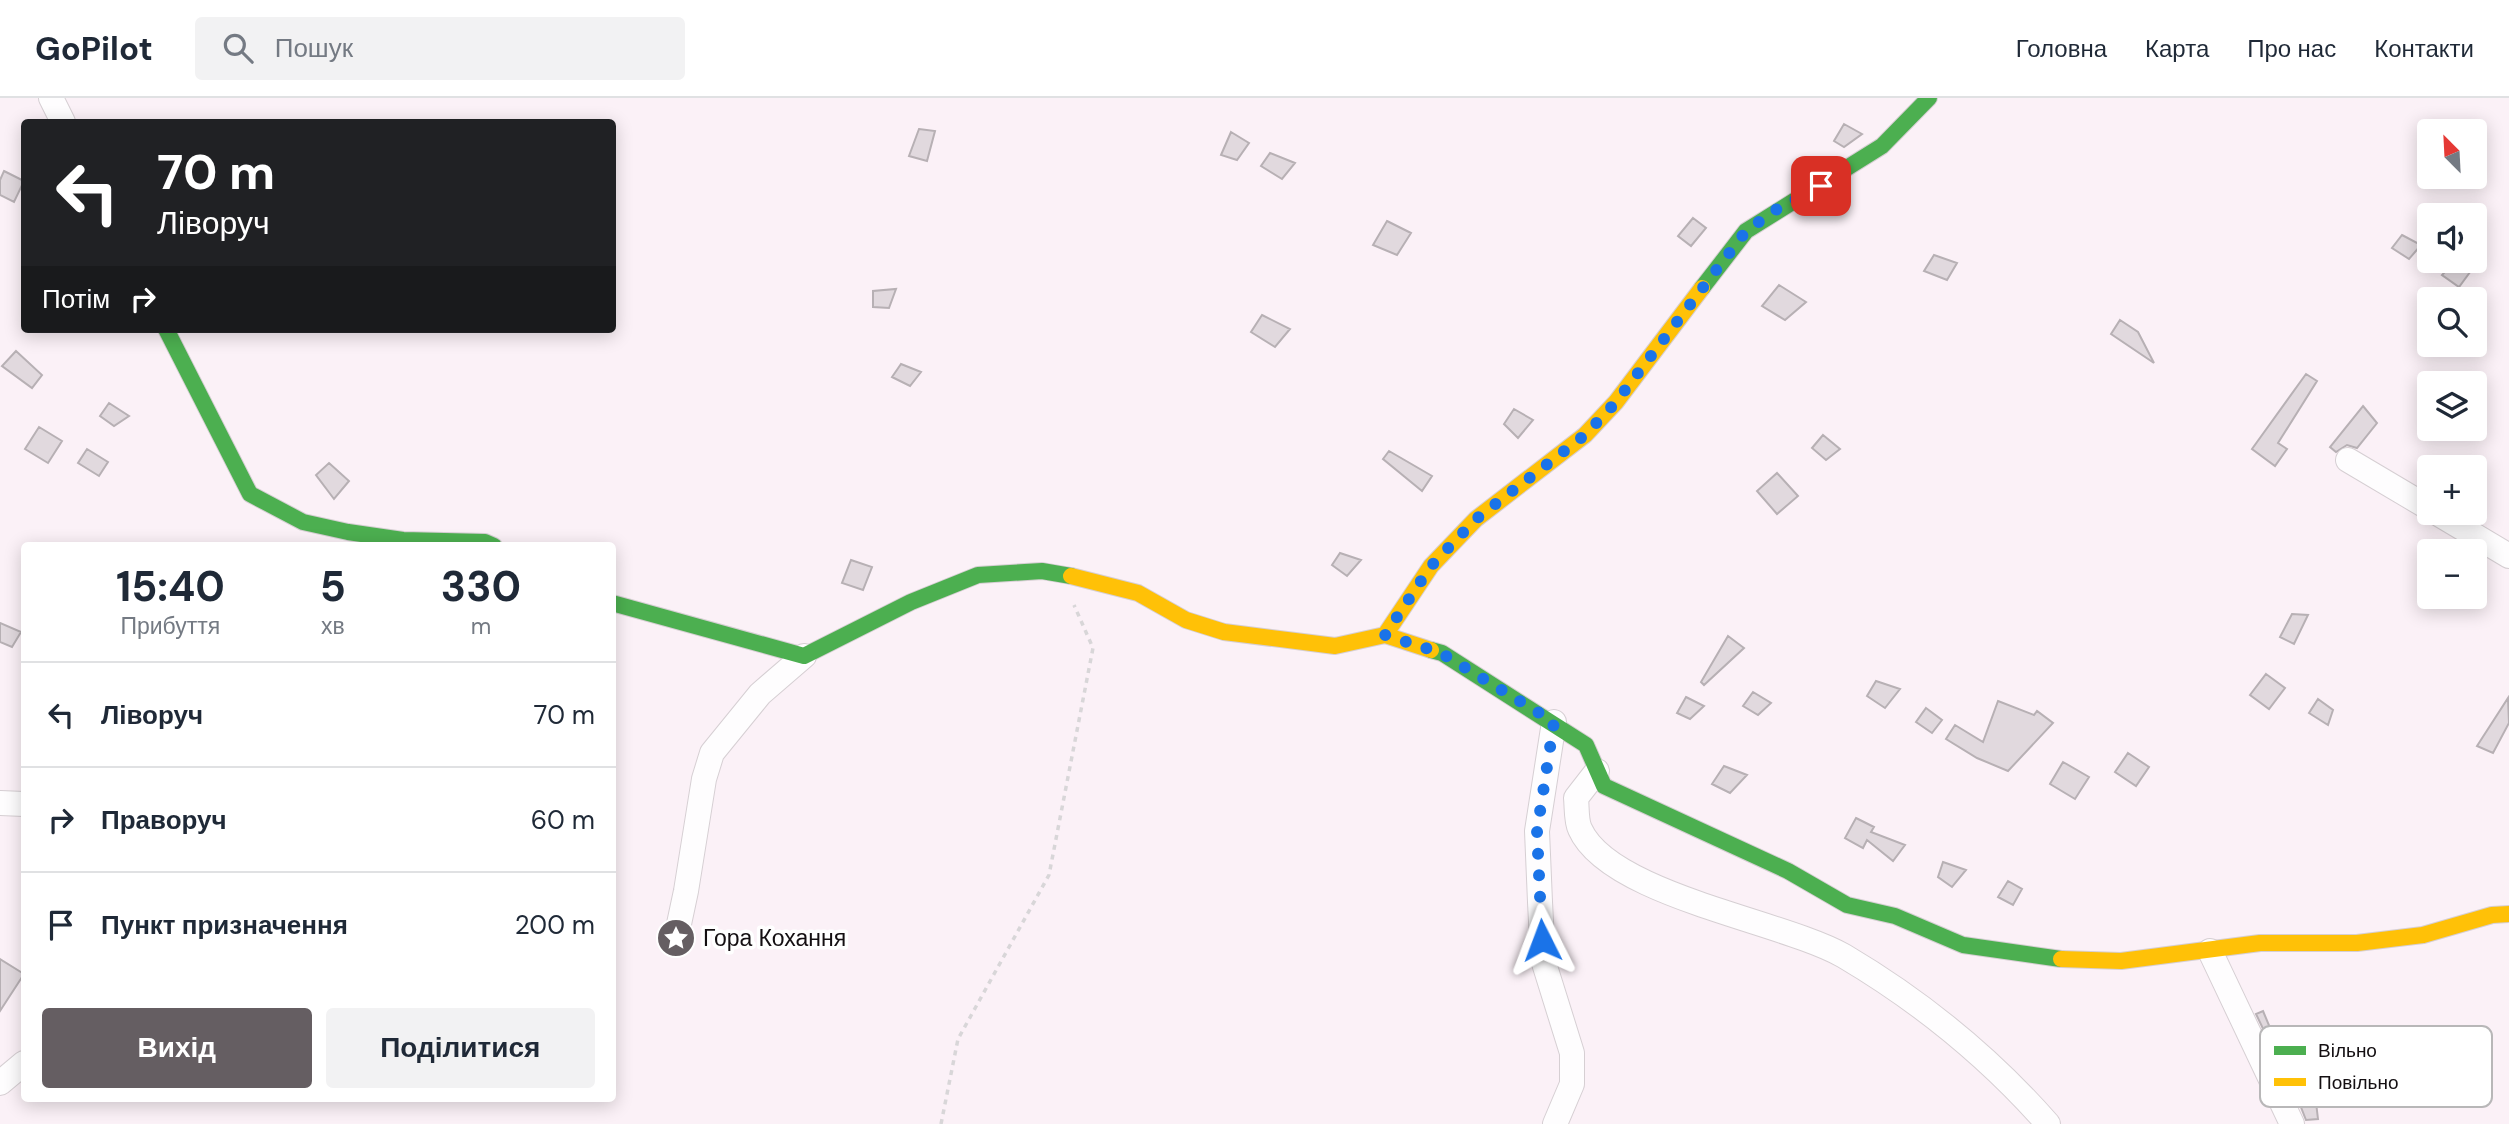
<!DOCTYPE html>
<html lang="uk">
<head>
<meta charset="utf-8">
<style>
	body { margin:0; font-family:"DM Sans",sans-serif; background:#f2f2f3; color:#1f2937; height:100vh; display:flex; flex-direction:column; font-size:26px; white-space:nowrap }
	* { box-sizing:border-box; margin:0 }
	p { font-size:23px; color:#747a83 }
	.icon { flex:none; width:38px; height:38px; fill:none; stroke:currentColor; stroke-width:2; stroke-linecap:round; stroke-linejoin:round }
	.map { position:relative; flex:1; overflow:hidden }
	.details { position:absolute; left:21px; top:444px; width:595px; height:560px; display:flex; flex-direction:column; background:#fff; border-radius:7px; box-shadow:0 4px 18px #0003 }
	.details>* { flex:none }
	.top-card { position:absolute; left:21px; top:21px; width:595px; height:214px; border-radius:7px; box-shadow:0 4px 18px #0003; background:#202124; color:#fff; overflow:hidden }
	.needle { width:46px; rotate:336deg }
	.fabs { position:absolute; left:2417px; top:21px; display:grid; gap:14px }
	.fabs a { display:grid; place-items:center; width:70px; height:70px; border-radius:7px; background:#fff; box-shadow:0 4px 18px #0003; font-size:35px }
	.pin { position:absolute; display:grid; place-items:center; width:60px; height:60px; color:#fff; margin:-30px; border-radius:14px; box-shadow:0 4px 10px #0006 }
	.me { position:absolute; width:77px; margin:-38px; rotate:357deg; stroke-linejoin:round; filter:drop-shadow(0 0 5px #0008) }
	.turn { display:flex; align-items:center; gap:24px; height:147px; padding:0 21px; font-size:32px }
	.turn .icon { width:91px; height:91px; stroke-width:2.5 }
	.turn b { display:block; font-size:49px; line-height:60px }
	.then { display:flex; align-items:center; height:66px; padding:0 21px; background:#0003; gap:14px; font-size:26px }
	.eta { display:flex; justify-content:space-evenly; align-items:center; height:119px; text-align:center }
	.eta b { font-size:42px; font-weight:700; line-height:49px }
	.cta { display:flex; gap:14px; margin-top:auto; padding:14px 21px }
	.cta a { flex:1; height:80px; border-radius:7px; background:#655e62; color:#fff; font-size:28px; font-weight:700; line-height:80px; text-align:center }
	.cta a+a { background:#f2f2f3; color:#1f2937 }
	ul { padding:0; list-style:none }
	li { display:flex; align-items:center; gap:21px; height:105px; padding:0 21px; border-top:2px solid #e0e1e3 }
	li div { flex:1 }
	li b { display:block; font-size:26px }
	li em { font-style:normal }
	header { display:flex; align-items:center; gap:42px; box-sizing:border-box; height:98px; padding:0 35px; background:#fff; border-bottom:2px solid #e0e1e3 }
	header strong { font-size:33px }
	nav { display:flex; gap:38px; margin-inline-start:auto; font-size:24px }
	.search { width:490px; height:63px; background:#f2f2f3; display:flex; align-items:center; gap:18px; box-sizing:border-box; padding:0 24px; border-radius:7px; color:#747a83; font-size:26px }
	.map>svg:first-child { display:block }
	.building { fill:#e1d9de; stroke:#b7b0b4; stroke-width:2 }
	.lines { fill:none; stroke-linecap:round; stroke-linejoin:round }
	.street-casing { stroke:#d6cfd3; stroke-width:26 }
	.fast-casing { stroke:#d6cfd3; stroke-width:18 }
	.slow-casing { stroke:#d6cfd3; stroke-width:18 }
	.path { stroke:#d8d6d8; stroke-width:3.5; stroke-dasharray:5 5; stroke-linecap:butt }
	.street { stroke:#fefdfe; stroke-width:24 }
	.fast { stroke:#4caf50; stroke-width:16 }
	.slow { stroke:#ffc107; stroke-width:16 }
	.route { stroke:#1a73e8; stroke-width:12; stroke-dasharray:0 21.6 }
	.labels { text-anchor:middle; stroke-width:7; stroke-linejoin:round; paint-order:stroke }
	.poi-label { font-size:23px; fill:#140f12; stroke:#fff; text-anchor:start }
	.key { fill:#fff; stroke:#b8b7b8; stroke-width:2 }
	.key-label { font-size:19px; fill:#140f12 }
</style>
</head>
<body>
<header>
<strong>GoPilot</strong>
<div class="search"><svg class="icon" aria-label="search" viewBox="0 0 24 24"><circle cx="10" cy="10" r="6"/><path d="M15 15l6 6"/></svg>Пошук</div>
<nav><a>Головна</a><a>Карта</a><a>Про нас</a><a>Контакти</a></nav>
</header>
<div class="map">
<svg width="2509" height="1026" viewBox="0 0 2509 1026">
	<rect width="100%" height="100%" fill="#fbf1f7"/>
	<path class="building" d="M1844 26 1862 36 1844 49 1834 43Z
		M919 31 935 33 927 63 909 58Z
		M1231 34 1249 45 1237 62 1221 57Z
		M1270 55 1295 65 1282 81 1261 68Z
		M4 73 24 83 14 104 0 97V82Z
		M1693 120 1706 130 1691 148 1678 138Z
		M1387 123 1411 135 1397 157 1373 147Z
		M2402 137 2421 147 2409 161 2392 150Z
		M1934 157 1957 165 1947 182 1924 173Z
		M2455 163 2473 170 2459 189 2442 177Z
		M1779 187 1806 204 1785 222 1762 208Z
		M896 191 889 210 873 209V193Z
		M1262 217 1290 231 1275 249 1251 234Z
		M2120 222 2138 234 2154 265 2111 236Z
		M16 253 42 277 32 290 2 268Z
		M901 266 921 274 910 288 892 279Z
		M2306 276 2317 283 2278 345 2287 351 2275 368 2252 351Z
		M109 305 129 318 114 328 100 318Z
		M2363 308 2377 325 2357 350 2347 347 2336 354 2330 349Z
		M1514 311 1533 322 1518 340 1504 326Z
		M39 329 62 343 48 365 25 351Z
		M1823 337 1840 351 1826 362 1812 350Z
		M87 351 108 364 99 378 78 365Z
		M1389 353 1432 378 1422 393 1383 361Z
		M329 365 349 383 334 401 316 377Z
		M1777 375 1798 398 1777 416 1757 393Z
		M1340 455 1361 462 1347 478 1332 467Z
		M851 462 872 469 863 492 842 485Z
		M2292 516 2308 517 2294 546 2280 539Z
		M0 525 21 534 12 549 0 544Z
		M1728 538 1744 550 1704 587 1701 584Z
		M2266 576 2285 590 2269 611 2250 597Z
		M1876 583 1900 591 1885 610 1867 598Z
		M1753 594 1771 605 1758 617 1743 608Z
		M1686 599 1704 608 1690 621 1677 615Z
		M2508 600 2509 625 2493 655 2477 648Z
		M2318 601 2333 612 2328 627 2309 615Z
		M1998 603 2034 617 2037 613 2053 625 2008 673 1977 660 1946 641 1955 627 1983 644Z
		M1926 610 1942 622 1932 635 1916 624Z
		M2128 655 2149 669 2136 688 2115 674Z
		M2063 664 2089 679 2075 701 2050 686Z
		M1724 668 1747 677 1730 695 1712 686Z
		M1856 720 1874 729 1871 734 1905 747 1893 763 1867 742 1863 750 1845 740Z
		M1943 764 1966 772 1952 789 1938 779Z
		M2008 783 2022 791 2013 807 1998 799Z
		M0 861 24 876 0 913Z
		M2263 913 2273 937 2267 939 2256 916Z
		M2315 996 2318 1021 2306 1022 2297 999Z"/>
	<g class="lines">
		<defs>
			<path id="street" d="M51 0 63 24
				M2348 362 2429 410
				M2437 415 2509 458
				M1554 624 1537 733 1540 804 1543 862 1572 955V986L1555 1026
				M1597 673 1576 700C1577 709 1576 723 1580 731 1609 797 1783 823 1844 858 1920 903 1990 960 2048 1026
				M0 705 24 706
				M676 840 686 793 704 681 712 655 760 596 804 558
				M2210 853 2292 1026
				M0 985 24 965"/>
			<path id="fast" d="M1702 190 1746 133 1882 48 1929 0
				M166 231 250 396 303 424 348 434 403 442 485 444 494 448
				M612 505 804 558 911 504 978 477 1042 473 1071 478
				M1431 552 1442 555 1586 647 1604 688 1788 773 1847 807 1895 818 1963 847 2061 861"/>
			<path id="slow" d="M1071 478 1138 495 1186 522 1224 534 1335 548 1385 537 1431 552
				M1385 537 1431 468 1476 421 1585 337 1616 304 1702 190
				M2061 861 2121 863 2260 845H2357L2423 837 2492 817 2509 816"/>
		</defs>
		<use href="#street" class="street-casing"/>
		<use href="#fast" class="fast-casing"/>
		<use href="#slow" class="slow-casing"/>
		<path class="path" d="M941 1026 958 941 1049 777 1093 550 1074 507"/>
		<use href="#street" class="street"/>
		<use href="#fast" class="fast"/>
		<use href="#slow" class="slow"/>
	</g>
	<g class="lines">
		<path class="route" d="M1542 842 1537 733 1554 624 1441 555 1385 537 1431 468 1476 421 1585 337 1616 304 1746 133 1777 111 1821 88"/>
	</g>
	<defs>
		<symbol id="sight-disc" viewBox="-11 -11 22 22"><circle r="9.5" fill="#655e62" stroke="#fff"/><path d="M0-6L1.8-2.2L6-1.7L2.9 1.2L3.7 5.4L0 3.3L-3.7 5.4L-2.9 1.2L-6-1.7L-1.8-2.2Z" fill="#fff"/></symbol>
	</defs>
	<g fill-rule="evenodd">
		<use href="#sight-disc" x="654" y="818" width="44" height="44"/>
	</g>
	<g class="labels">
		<g class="poi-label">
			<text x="703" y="848">Гора Кохання</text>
		</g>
	</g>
	<rect x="2260" y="928" width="232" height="81" rx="10" class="key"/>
	<rect x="2274" y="948" width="32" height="9" fill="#4caf50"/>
	<rect x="2274" y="980" width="32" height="8" fill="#ffc107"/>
	<g class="key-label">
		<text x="2318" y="959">Вільно</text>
		<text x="2318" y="991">Повільно</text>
	</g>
</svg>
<div class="fabs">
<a><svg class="needle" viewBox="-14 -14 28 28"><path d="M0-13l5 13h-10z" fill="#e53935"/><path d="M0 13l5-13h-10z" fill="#747a83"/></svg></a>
<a><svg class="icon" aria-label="sound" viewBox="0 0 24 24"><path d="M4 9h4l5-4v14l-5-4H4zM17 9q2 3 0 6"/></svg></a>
<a><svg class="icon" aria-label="search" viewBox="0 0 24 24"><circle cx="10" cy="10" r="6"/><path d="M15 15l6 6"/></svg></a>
<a><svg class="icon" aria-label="layers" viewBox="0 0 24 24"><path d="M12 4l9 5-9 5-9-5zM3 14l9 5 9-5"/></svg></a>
<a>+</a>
<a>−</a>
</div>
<div class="pin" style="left:1821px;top:88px;background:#d93025"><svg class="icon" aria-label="arrive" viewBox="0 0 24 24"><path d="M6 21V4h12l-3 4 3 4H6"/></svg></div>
<svg class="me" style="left:1542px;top:842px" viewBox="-20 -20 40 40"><path d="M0-17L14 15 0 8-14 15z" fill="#1a73e8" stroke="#fff" stroke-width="4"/></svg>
<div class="top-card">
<div class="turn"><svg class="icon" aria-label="left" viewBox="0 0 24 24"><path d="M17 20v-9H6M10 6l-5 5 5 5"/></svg><div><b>70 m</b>Ліворуч</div></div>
<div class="then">Потім<svg class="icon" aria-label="right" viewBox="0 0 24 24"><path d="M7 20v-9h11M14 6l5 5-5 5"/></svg></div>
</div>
<section class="details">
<div class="eta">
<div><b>15:40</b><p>Прибуття</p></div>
<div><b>5</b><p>хв</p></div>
<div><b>330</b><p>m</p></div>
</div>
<ul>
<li><svg class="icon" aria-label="left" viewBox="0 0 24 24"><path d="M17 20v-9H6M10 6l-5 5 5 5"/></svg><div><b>Ліворуч</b></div><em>70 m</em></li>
<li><svg class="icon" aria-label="right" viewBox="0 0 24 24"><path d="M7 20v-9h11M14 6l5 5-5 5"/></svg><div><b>Праворуч</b></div><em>60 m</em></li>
<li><svg class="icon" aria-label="arrive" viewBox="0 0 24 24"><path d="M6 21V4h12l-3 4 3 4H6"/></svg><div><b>Пункт призначення</b></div><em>200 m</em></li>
</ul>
<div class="cta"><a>Вихід</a><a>Поділитися</a></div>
</section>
</div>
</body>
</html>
